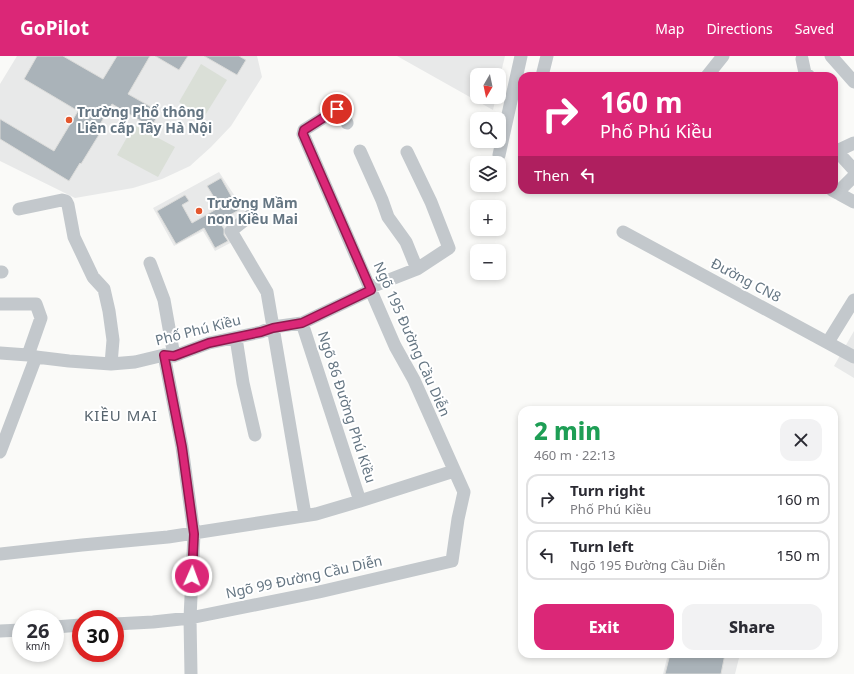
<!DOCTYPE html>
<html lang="en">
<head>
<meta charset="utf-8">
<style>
	body { margin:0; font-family:"Noto Sans",sans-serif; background:#f2f2f3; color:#2b2b33; height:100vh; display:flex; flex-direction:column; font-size:15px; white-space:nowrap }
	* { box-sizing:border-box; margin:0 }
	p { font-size:13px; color:#7c7c81 }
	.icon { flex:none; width:22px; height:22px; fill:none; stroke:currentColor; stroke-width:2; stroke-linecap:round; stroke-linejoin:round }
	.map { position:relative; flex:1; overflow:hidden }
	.panel { position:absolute; left:518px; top:350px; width:320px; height:252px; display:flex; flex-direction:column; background:#fff; border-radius:12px; box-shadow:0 2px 6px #0003 }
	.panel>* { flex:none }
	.banner { position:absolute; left:518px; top:16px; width:320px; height:122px; border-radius:12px; box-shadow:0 2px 6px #0003; background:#db2777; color:#fff; overflow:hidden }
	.needle { width:26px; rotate:189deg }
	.controls { position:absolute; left:470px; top:12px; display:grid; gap:8px }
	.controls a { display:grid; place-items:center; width:36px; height:36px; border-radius:8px; background:#fff; box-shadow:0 2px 6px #0003; font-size:20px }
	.speed { position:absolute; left:12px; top:554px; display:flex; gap:8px; font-size:20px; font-weight:700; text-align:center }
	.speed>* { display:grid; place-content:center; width:52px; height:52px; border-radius:50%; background:#fff; box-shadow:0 2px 6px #0003; line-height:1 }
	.speed small { font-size:10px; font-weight:400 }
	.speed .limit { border:6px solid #d22; background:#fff; color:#111 }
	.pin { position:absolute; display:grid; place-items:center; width:34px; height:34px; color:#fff; margin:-17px; border:2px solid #fff; border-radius:50%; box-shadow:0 1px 4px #0007 }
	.me { position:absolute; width:44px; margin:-22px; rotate:2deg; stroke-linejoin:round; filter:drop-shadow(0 0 3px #0008) }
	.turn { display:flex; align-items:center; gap:14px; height:84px; padding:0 16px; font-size:18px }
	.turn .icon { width:52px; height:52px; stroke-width:2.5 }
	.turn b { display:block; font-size:28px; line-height:34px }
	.then { display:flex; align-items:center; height:38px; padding:0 16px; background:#0003; gap:8px; font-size:15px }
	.round { display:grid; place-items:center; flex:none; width:42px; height:42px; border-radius:12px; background:#f2f2f3 }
	.summary { display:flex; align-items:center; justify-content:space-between; height:68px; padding:0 16px }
	h1 { font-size:24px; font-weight:800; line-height:30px; color:#1e9e55 }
	.cta { display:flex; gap:8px; margin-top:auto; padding:8px 16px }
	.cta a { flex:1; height:46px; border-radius:12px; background:#db2777; color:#fff; font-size:16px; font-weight:800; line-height:46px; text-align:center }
	.cta a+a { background:#f2f2f3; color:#2b2b33 }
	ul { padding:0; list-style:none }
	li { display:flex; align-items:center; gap:12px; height:50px; margin:0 8px 6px; padding:0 8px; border:2px solid #e1e1e2; border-radius:12px }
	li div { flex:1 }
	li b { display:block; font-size:15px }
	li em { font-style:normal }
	header { display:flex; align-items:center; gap:24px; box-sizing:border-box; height:56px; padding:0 20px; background:#db2777; color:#fff }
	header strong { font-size:19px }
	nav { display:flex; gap:22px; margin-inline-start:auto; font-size:14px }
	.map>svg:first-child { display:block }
	.built { fill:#e8e9e9 }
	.green { fill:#dadfd7 }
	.building { fill:#aab3b9; stroke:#dcdcda }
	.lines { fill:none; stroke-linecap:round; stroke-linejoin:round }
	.minor { stroke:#c3c8cc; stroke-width:13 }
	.route-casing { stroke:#8e194d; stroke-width:10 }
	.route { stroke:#db2777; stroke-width:7 }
	.poi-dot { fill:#e4572e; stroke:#fff; stroke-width:1.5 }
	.labels { text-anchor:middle; stroke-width:4; stroke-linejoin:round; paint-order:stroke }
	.poi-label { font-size:14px; font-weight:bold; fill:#657683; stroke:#fff; text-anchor:start }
	.street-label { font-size:14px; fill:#657683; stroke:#fff }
	.neighbourhood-label { font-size:15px; letter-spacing:1px; fill:#57646e; stroke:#fff }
</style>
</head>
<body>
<header>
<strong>GoPilot</strong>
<nav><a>Map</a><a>Directions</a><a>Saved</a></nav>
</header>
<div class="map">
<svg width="854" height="618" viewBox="0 0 854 618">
	<rect width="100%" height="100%" fill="#fafaf8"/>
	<path class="built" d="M17 0H257L262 21 231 70 211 91 190 110 162 123 133 132 75 142 0 105V28Z
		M397 0H505L499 25V19H477V41H496L493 54Z
		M219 116 246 157 234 185 215 195 203 175 174 190 153 152Z
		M854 275V322L834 310Z
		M668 598H740L735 618H663Z"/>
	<path class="green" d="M201 8 227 24 204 61 179 46Z
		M134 69 175 91 158 121 117 99Z"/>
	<path class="building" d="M37 0H63L103 23 117 0H150L128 38 160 56 151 71 112 48 96 75 100 77 81 108 80 107 69 125 0 83V63L54 95 78 55 24 23Z
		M155 0H188L179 14Z
		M204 0H239L246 4 237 19Z
		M221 122 239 154 219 165 224 173V179L228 185 215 192 204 172 176 188 157 155 185 139 189 145 182 149 192 167 220 151 207 130Z
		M670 598H684L691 599V598H725L721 618H665Z"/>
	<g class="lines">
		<path class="minor" d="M831 0 854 26
			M802 3 805 17 809 20
			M542 20 547 0
			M707 20 723 0
			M834 92 854 114
			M360 95 382 144 388 161 406 186 417 213
			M837 95 854 87
			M499 99 521 0
			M832 134 854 146
			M837 137 854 120
			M19 153 62 144 66 145 68 149 74 181 93 221 104 233 109 255 113 284 111 308
			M251 159 231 175 267 236 305 459
			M623 176 854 301
			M150 207 164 244 174 300
			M0 216H2
			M371 231 417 213 449 192 431 146 407 96
			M0 248H36L41 262 28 299
			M302 267 360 445
			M236 282 243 327 255 379
			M828 286 854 244
			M0 297 28 299 36 301 69 305 111 308 135 306 164 299 174 300 209 287 261 276 273 271 302 267 371 234
			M164 299 182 391 194 478 190 562 191 618
			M0 396 36 301
			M0 498 82 489 168 481 316 458 360 445 454 415
			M115 568 153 566 190 562 319 536 452 505 458 463 464 436 414 324 395 290 303 78 304 74 337 53 341 54 347 67
			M55 571 81 569
			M0 575 21 574"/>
	</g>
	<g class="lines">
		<defs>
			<path id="route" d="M192 520 194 478 182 391 164 299 174 300 209 287 261 276 273 272 302 267 371 234 303 78 304 74 337 53"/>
		</defs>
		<use href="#route" class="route-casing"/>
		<use href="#route" class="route"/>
	</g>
	<g class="poi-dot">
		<circle cx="69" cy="64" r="4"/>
		<circle cx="199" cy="155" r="4"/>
	</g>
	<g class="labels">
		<g class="poi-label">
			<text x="77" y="61">Trường Phổ thông<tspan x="77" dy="16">Liên cấp Tây Hà Nội</tspan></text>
			<text x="207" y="152">Trường Mầm<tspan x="207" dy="16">non Kiều Mai</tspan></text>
		</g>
		<g class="street-label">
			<text transform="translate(746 224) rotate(28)" y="5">Đường CN8</text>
			<text transform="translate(198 274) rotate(-14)" y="5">Phố Phú Kiều</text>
			<text transform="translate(412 283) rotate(66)" y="5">Ngõ 195 Đường Cầu Diễn</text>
			<text transform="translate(347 351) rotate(72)" y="5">Ngõ 86 Đường Phú Kiều</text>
			<text transform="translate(304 521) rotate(-12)" y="5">Ngõ 99 Đường Cầu Diễn</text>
		</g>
		<g class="neighbourhood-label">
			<text x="121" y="365">KIỀU MAI</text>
		</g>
	</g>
</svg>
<div class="controls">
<a><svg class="needle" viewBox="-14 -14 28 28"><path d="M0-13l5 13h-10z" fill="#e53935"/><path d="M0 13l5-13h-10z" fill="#7c7c81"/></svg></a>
<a><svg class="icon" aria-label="search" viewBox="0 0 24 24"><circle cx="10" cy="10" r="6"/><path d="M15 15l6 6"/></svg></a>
<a><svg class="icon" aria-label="layers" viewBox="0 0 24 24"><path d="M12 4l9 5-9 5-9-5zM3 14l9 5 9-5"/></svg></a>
<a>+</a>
<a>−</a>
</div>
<div class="speed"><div>26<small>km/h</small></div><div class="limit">30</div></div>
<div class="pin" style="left:337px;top:53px;background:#d93025"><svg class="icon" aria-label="arrive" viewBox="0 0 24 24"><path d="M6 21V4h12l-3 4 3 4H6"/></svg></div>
<svg class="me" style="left:192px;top:520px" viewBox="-20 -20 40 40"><circle r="17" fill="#db2777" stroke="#fff" stroke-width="3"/><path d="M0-11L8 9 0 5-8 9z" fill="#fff"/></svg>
<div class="banner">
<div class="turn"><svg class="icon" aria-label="right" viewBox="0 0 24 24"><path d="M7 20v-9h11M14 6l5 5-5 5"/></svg><div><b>160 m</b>Phố Phú Kiều</div></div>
<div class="then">Then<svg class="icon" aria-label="left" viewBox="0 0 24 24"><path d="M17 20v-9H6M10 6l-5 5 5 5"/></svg></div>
</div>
<section class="panel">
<div class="summary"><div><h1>2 min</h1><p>460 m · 22:13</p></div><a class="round"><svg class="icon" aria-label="close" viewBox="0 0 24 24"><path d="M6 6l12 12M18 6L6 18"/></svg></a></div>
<ul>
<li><svg class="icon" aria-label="right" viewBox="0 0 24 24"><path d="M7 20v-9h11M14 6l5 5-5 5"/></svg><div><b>Turn right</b><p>Phố Phú Kiều</p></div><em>160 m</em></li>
<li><svg class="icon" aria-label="left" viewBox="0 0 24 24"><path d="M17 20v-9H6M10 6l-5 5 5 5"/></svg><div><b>Turn left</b><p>Ngõ 195 Đường Cầu Diễn</p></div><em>150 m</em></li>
</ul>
<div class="cta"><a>Exit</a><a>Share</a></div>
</section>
</div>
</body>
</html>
